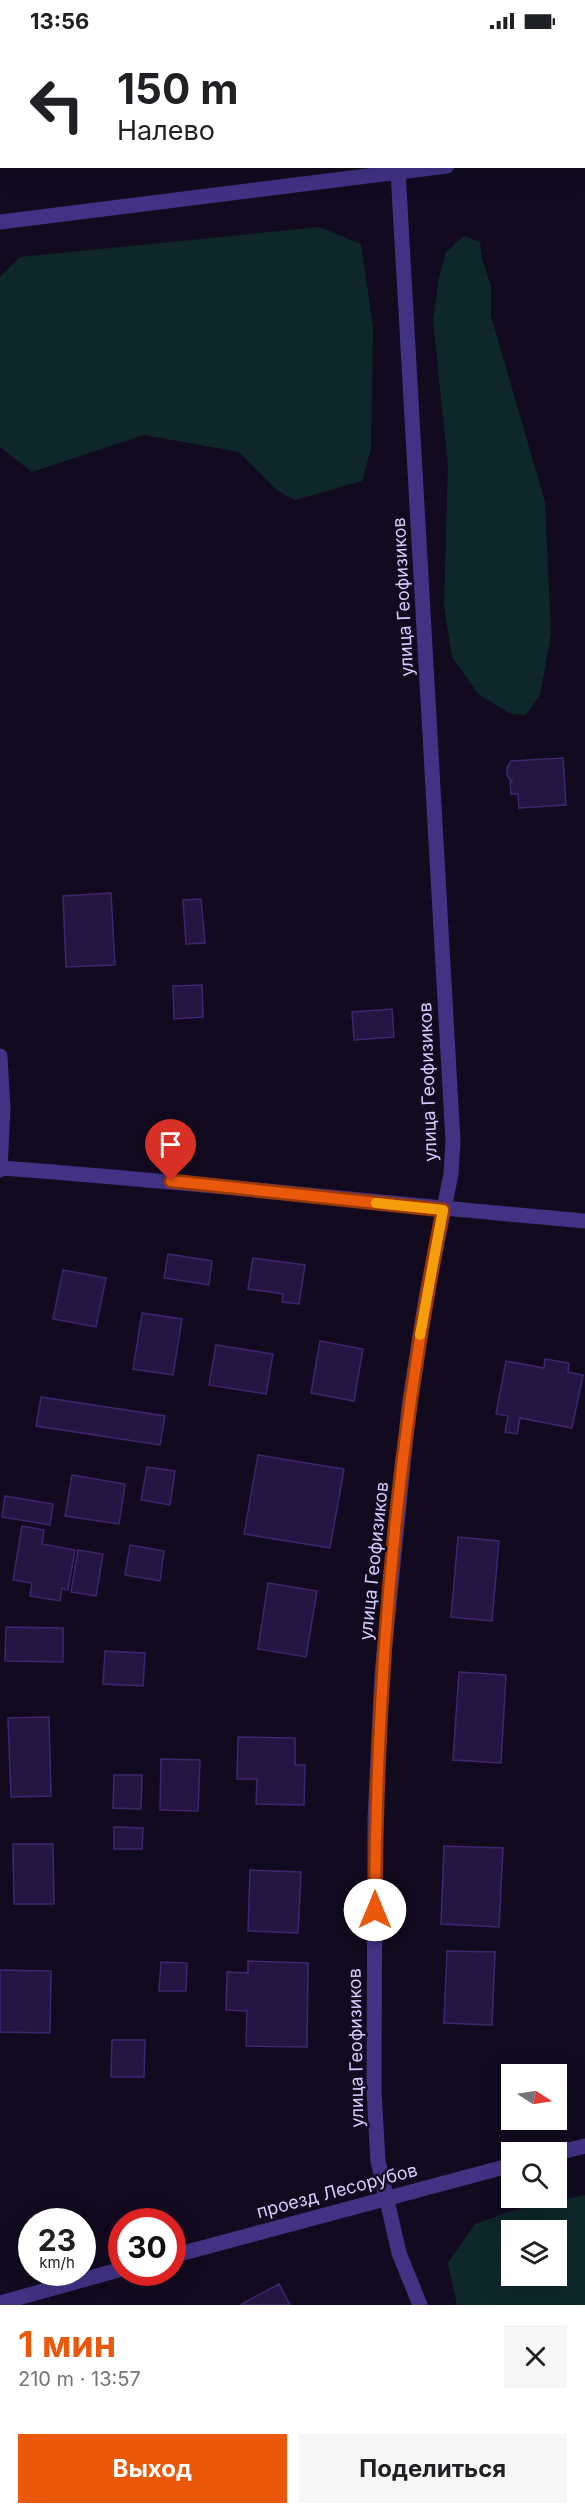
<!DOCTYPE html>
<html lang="ru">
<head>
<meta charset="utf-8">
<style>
	body { margin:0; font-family:Inter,sans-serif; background:#f6f6f6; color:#202124; height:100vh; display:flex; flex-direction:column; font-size:22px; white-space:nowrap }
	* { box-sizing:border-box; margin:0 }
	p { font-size:20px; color:#757577 }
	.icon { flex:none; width:33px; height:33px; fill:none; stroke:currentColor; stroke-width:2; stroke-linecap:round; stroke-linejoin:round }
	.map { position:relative; height:2263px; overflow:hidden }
	.drawer { display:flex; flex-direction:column; background:#fff; flex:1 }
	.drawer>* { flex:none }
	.guide { position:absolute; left:0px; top:0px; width:585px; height:126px; box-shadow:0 6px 24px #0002; background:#fff; color:#202124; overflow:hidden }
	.needle { width:39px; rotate:102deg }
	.tools { position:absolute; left:501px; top:2022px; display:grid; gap:12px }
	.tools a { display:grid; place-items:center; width:66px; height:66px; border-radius:0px; background:#fff; box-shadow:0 6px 24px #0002; font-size:30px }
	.speed { position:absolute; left:18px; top:2166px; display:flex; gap:12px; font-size:30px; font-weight:700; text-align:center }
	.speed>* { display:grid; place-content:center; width:78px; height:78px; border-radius:50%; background:#fff; box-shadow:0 6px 24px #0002; line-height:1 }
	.speed small { font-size:15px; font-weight:400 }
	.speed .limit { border:9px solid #d22; background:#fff; color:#111 }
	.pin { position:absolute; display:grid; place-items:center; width:51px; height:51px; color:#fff; margin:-62px -26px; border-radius:50% 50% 50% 0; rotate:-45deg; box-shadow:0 0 6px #0007 }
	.pin .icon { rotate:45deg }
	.me { position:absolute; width:66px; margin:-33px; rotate:0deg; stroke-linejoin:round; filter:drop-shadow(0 0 4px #0008) }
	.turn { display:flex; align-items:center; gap:21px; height:126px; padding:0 18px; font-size:27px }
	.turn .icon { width:78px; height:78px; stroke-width:2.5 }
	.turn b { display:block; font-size:42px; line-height:51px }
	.round { display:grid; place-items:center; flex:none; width:63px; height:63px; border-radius:0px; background:#f6f6f6 }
	.overview { display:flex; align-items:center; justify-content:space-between; height:102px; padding:0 18px }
	h1 { font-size:36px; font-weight:700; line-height:45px; color:#ea580c }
	.action { display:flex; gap:12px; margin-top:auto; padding:12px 18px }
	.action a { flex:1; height:69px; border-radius:0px; background:#ea580c; color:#fff; font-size:24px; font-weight:700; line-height:69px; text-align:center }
	.action a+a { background:#f6f6f6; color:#202124 }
	.status { display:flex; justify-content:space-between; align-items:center; height:42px; padding:0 30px; background:#fff; direction:ltr }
	.status svg { height:16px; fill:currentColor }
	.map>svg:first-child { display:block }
	.green { fill:#0d272a; fill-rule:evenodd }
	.building { fill:#251542; stroke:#3f2670; stroke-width:1.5 }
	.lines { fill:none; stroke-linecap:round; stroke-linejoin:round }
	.minor { stroke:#413283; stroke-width:15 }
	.route-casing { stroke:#983908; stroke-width:15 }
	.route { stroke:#ea580c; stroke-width:10 }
	.slow { stroke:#f59e0b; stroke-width:10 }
	.labels { text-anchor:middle; stroke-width:5; stroke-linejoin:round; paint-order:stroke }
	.street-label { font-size:18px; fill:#d8caff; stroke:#120b20 }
</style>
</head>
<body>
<div class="status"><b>13:56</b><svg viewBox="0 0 49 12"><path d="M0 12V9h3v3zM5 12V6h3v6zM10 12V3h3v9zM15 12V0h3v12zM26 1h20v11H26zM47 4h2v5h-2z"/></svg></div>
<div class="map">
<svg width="585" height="2263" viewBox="0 0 585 2263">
	<rect width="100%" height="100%" fill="#120b20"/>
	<path class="green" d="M0 0H585V17L584 2H2L0 94Z
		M320 185 361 202 373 285 371 407 362 439 295 458 278 449 239 410 144 393 32 430 0 405V235L20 215Z
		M464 194 480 200 482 217 491 244V274L545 460 551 592 540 653 526 673 511 672 478 652 452 615 444 564 448 424 433 278 439 235 446 210Z
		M585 2153V2263H457L448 2221 475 2182 514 2168ZM512 2188H556V2234H512Z"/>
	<path class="building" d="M563 716 566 763 519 766 518 752H511L510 740H512L507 733V726L511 719Z
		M111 851 115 923 66 925 63 854Z
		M201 857 205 901 186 902 183 858Z
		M202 943 203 975 174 977 173 944Z
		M392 967 394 995 354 998 352 970Z
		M168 1212 212 1219 209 1243 164 1236Z
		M253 1216 305 1223 299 1262 282 1260 283 1252 248 1247Z
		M63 1228 106 1236 96 1285 53 1277Z
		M142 1271 182 1277 173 1333 133 1327Z
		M320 1299 363 1307 354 1359 311 1351Z
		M216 1303 273 1312 266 1352 209 1343Z
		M545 1317 569 1321 568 1330 583 1333 572 1386 520 1376 517 1392 505 1390 508 1374 496 1372 506 1319 544 1326Z
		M41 1355 165 1374 160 1403 36 1384Z
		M258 1413 344 1427 330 1506 244 1492Z
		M147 1425 175 1429 170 1463 141 1458Z
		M72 1433 125 1442 119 1482 65 1474Z
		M5 1454 53 1462 50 1483 2 1475Z
		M22 1484 44 1488 42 1502 75 1508 68 1548 62 1546 60 1559 30 1554 32 1541 13 1538Z
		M458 1495 499 1499 492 1579 451 1575Z
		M130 1503 164 1509 160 1539 125 1533Z
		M78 1508 103 1512 96 1554 71 1550Z
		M268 1541 317 1549 306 1615 258 1607Z
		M6 1585 63 1586V1620L5 1619Z
		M105 1609 145 1611 143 1644 103 1642Z
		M459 1630 506 1633 501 1721 453 1718Z
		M49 1675 51 1754 11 1755 8 1676Z
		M238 1695 295 1696V1723H305L304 1763 256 1762 257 1737H237Z
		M161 1717 200 1718 198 1769 160 1768Z
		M114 1733H142L141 1767 113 1766Z
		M114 1785 143 1786 142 1807H114Z
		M13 1802H53L54 1862H14Z
		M444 1804 503 1806 499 1885 441 1882Z
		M250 1828 301 1830 298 1891 248 1889Z
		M447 1909 495 1910 492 1983 444 1981Z
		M248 1919 308 1921 307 2005 246 2004 247 1969 226 1968 227 1930 248 1931Z
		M161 1920 187 1921 186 1949H159Z
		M0 1928 51 1929 50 1991 0 1990Z
		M112 1998H145L144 2035H111Z
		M279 2242 290 2263H240Z"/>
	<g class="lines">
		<path class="minor" d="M584 111 585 110
			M398 129 453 1099 451 1132 426 1256 409 1364 382 1632 375 1776 374 2050 378 2119 399 2211 420 2263
			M0 180 447 124
			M0 1014 3 1067 0 1128
			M0 1126C195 1140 390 1162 585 1179
			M556 2111 585 2104
			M172 2214 512 2123
			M0 2261 122 2227"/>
	</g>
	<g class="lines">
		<defs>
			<path id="route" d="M171 1139 443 1168C397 1398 376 1633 375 1868"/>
		</defs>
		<use href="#route" class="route-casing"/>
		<use href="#route" class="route"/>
		<path class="slow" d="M376 1161 443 1168 420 1293"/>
	</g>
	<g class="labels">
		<g class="street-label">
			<text transform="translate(403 555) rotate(-93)" y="6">улица Геофизиков</text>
			<text transform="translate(428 1040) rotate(-92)" y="6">улица Геофизиков</text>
			<text transform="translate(374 1519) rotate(-84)" y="6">улица Геофизиков</text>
			<text transform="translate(356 2006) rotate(-91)" y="6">улица Геофизиков</text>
			<text transform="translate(337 2149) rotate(-15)" y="6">проезд Лесорубов</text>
		</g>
	</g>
</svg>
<div class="tools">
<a><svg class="needle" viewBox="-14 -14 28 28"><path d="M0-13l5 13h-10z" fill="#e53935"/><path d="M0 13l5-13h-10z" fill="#757577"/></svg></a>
<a><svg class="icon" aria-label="search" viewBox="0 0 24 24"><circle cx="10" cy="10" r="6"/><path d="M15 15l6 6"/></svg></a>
<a><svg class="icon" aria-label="layers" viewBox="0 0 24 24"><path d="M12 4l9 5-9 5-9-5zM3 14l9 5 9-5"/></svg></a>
</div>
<div class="speed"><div>23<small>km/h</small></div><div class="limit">30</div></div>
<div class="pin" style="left:171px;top:1139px;background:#d93025"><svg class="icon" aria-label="arrive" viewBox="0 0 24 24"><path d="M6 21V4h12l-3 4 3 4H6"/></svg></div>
<svg class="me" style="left:375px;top:1868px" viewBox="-20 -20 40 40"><circle r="19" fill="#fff"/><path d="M0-13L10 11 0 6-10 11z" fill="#ea580c"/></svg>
<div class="guide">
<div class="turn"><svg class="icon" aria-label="left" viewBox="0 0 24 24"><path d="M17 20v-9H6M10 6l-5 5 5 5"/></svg><div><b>150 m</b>Налево</div></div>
</div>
</div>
<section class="drawer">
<div class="overview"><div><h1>1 мин</h1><p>210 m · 13:57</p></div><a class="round"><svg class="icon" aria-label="close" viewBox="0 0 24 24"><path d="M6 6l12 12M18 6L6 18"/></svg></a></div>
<div class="action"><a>Выход</a><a>Поделиться</a></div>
</section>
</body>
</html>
